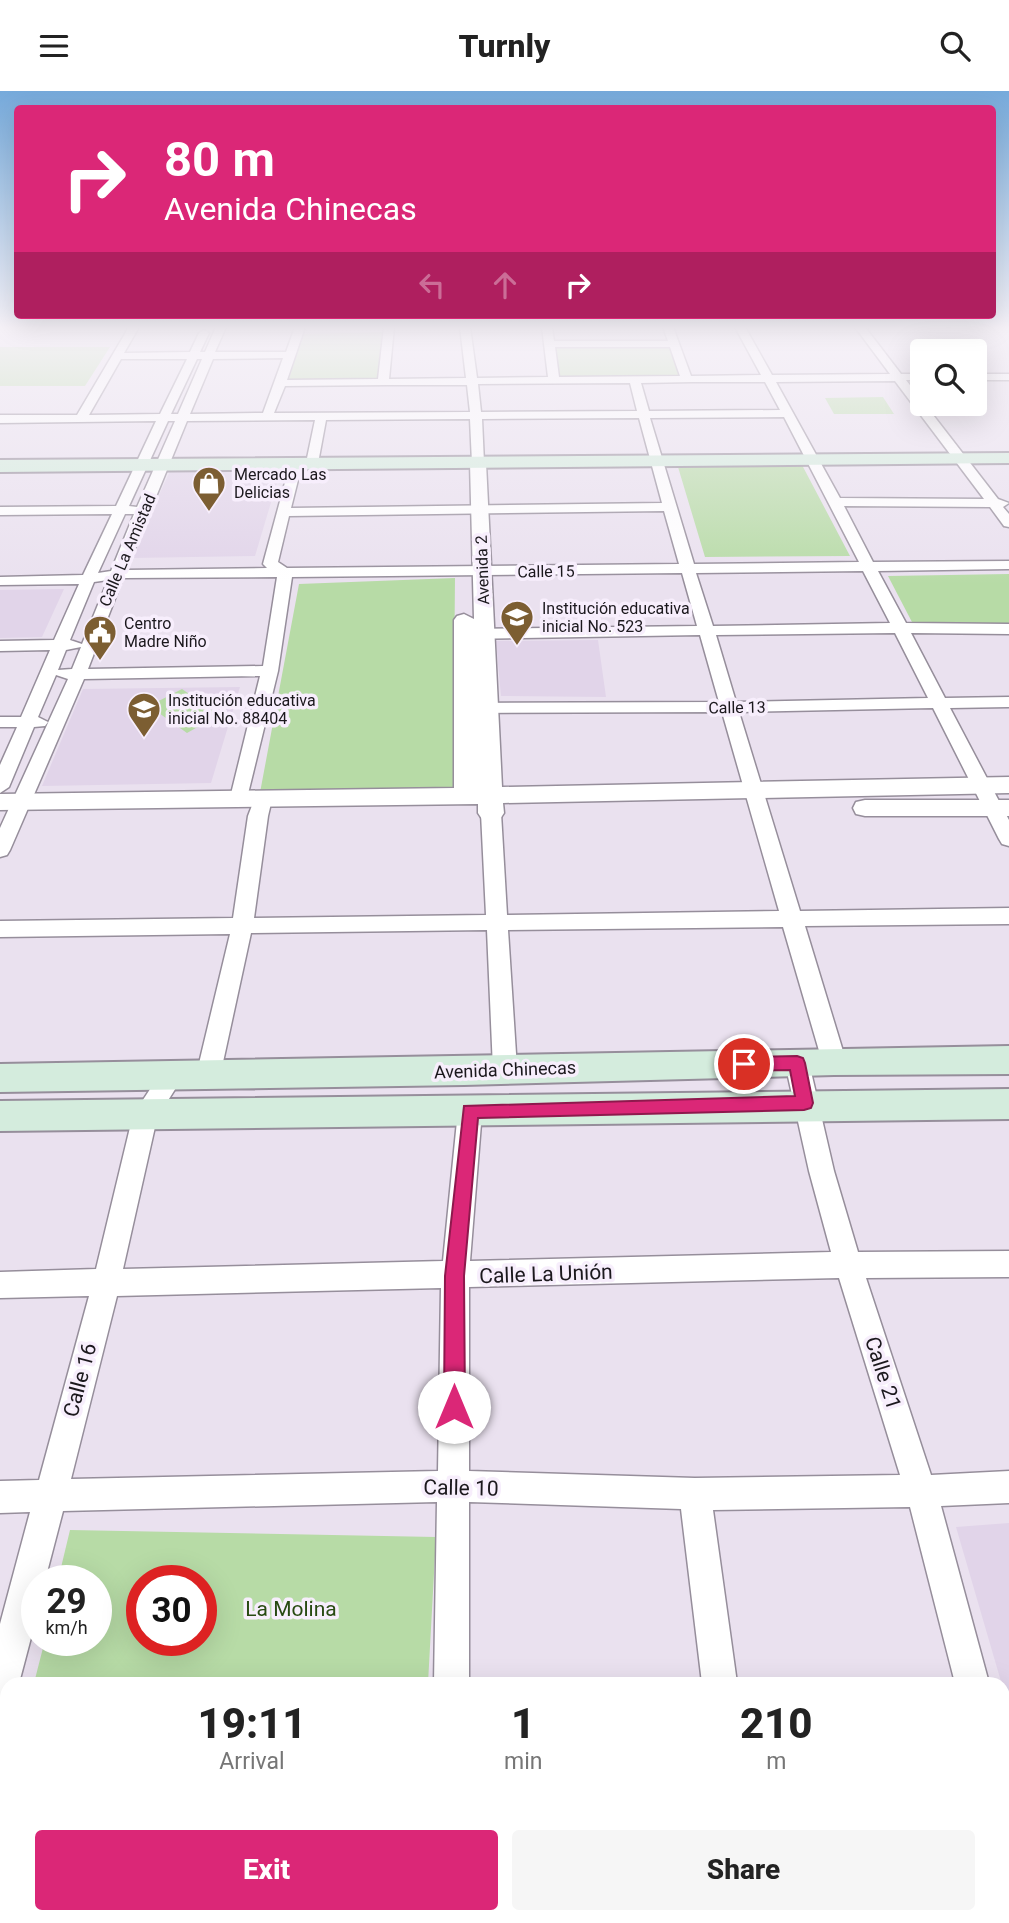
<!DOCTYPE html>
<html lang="en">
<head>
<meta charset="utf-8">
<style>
	body { margin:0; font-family:Roboto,sans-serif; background:#f6f6f6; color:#222; height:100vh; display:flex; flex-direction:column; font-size:26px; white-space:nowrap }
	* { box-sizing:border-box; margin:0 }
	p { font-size:23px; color:#767676 }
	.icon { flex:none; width:38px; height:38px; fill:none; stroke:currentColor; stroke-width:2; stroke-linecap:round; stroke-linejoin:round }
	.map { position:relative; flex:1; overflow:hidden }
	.panel { position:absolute; left:0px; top:1586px; width:1010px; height:247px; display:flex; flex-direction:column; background:#fff; border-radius:21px 21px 0 0; box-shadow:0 7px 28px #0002 }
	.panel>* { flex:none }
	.top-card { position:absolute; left:14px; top:14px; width:982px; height:214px; border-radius:7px; box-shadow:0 7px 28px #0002; background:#db2777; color:#fff; overflow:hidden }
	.controls { position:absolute; left:910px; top:248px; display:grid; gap:14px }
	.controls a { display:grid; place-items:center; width:77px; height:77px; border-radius:7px; background:#fff; box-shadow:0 7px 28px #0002; font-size:35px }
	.speed { position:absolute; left:21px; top:1474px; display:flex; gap:14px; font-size:35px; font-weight:700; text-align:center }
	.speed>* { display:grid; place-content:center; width:91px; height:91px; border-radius:50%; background:#fff; box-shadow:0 7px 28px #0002; line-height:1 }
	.speed small { font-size:18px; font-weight:400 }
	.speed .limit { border:10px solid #d22; background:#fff; color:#111 }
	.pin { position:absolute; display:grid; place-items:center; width:60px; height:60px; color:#fff; margin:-30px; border:4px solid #fff; border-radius:50%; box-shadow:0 2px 7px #0007 }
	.me { position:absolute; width:77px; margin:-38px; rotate:0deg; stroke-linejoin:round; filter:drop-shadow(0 0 5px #0008) }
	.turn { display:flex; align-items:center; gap:24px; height:147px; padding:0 35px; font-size:32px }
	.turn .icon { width:91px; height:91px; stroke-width:2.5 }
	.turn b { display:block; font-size:49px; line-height:60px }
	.lanes { display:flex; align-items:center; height:66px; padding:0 35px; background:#0003; justify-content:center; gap:35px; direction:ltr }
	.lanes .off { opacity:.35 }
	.eta { display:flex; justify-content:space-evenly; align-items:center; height:119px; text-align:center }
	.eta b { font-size:42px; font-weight:800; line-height:49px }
	.cta { display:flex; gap:14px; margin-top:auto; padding:14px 35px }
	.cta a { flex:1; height:80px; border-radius:7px; background:#db2777; color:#fff; font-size:28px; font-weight:800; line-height:80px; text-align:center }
	.cta a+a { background:#f6f6f6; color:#222 }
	header { display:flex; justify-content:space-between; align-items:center; height:91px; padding:0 35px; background:#fff; font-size:32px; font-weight:800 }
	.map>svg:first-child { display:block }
	.built { fill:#e1d4e9 }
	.green { fill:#b7dba6; fill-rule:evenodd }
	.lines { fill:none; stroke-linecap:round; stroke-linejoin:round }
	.minor-casing { stroke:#968e9b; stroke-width:3 }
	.tertiary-casing { stroke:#968e9b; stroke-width:3 }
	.secondary-casing { stroke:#968e9b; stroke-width:4 }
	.minor { fill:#fff; fill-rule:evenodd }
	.tertiary { fill:#fff; fill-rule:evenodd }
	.secondary { fill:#d4ecdd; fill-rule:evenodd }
	.route { fill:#db2777; stroke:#8e194d; stroke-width:2 }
	.labels { text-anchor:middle; stroke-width:7; stroke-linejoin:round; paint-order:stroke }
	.far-poi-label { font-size:16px; fill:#1b181d; stroke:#f7eefc; text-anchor:start }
	.far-street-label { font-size:16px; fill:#1b181d; stroke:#f7eefc }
	.street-label { font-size:18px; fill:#1b181d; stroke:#f7eefc }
	.near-street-label { font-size:21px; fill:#1b181d; stroke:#f7eefc }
	.near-park-label { font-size:21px; fill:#284a12; stroke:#f7eefc }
</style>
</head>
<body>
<header><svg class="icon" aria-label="menu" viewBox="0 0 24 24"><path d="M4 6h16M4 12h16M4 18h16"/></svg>Turnly<svg class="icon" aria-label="search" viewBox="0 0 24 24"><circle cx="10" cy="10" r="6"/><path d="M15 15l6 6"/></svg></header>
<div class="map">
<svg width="1009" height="1832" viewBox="0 0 1009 1832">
	<rect width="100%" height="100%" fill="#eae1ef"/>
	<path class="built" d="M171 378H281L255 465 130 467Z
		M64 498 42 546 0 547V499Z
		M598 549 606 606 501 605 496 550Z
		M240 596 211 692 42 695 83 598Z
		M1009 1432V1618L956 1436Z"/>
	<path class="green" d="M382 241 377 290 288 291 303 243Z
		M670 254 682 289H558L555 255Z
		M0 256H110L85 295H0Z
		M883 306 894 323H834L825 307Z
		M802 374 850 465 705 466 678 376Z
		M1009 483V534L913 533 888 485Z
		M455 487 453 702 259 707 299 493Z
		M182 598 219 624 187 642 149 615Z
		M70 1439 436 1446 428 1592H34L45 1549H96V1489H58ZM142 1489H201V1549H142Z
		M7 1710V1825H416V1832H0V1739Z"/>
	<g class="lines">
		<defs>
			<path id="minor" d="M129 236H139L124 262 190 261 199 242 204 239 209 242 200 261H205L216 236H226L215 261H286L295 236H305L287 289 378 288 384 236H394L389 288 466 287 460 236H470L477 287 548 286 542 236H552L554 250H668L663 236H673L691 285 761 284 735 236H745L772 284 890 283 855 236H865L901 283H922V289H906L998 408 1009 412 1003 416 1009 423V436L1004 435 990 416 844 415 873 471 1009 470V478L878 480 906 532 1009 533V543L911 542 945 607 1009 606V616L950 617 1009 729V755L1002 753 999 748 933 617 739 621 800 820 1009 817V833L805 835 846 970 842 977 834 980 826 977 822 970 783 836 508 839 517 978 513 985 505 988 497 985 493 978 487 839 251 842 220 985 216 992 208 995 200 992 196 985 230 843 0 846V830L233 827 248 725 256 704H270L272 708 268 725 254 827 486 824 481 722 484 718H498L501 722 507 824 779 820 722 621 470 622 461 617 470 612 719 611 700 544 464 548 456 543 464 538 697 535 682 482 292 486 278 580 246 711H232L230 707 260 585 84 588 10 759 7 764 0 766V737L68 588 56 584 38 626 48 631 45 635 34 636 9 696 0 702V674L17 636H0V626H21L50 559 0 560V550L54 549 79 493 0 494V486L83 484 112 423 0 424V416L116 415 156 330 0 332V324H77ZM555 256H670L680 285 559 286ZM283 267 263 322 190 323 213 268ZM121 268H187L160 323 89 324ZM197 268H202L178 323H171ZM895 290 984 408 840 407 776 291ZM692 291H765L780 319 649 320 641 292ZM630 292 637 320 481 321 478 293ZM387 294H467L470 321 274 322 285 295ZM784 326 859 471 694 473 650 327ZM639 327 662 412 291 417 302 373 296 369 290 373 263 473 267 477 126 479 187 330 315 329 306 372 312 376 318 372 326 329 470 328 472 372 478 376 484 372 482 328ZM168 330H175L137 416 129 415ZM664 420 679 473 287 477 278 471 289 425ZM125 423H134L111 480 98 482ZM863 480 890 532 713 535 696 482ZM277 486 263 575 88 578 123 487ZM108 489 82 553 70 549 94 491ZM895 542 928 607 736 611 716 544ZM81 556 72 578 58 579 66 559Z
				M975 283H1009V289H975Z
				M797 962 805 965 809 972 834 1080 858 1161 1009 1160V1186L866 1187 931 1384 1009 1380V1412L941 1415 989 1592H955L910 1416 713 1419 737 1592H702L681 1418 469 1411V1592H434L437 1411 63 1420 45 1489H37V1524L19 1592H7V1614L0 1617V1533L30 1421 0 1422V1390L39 1389 89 1205 0 1207V1181L96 1178 133 1024 164 977 172 974 180 977 184 984 157 1027 123 1178 443 1170 458 1020 461 1013 470 1010 479 1013 482 1020 470 1170 831 1161 809 1080 785 972 789 965ZM839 1187 900 1384 695 1387 469 1380V1196ZM441 1197 438 1380 71 1388 117 1205Z
				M1003 1691 1009 1694V1752L1003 1749Z
				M429 1825H469V1832H429Z
				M731 1825H771L772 1832H732Z"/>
			<path id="tertiary" d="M478 367 486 372 502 696 1009 686V702L503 712 504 722 500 728 491 730 482 728 478 722V713L0 719V703L454 697V529L457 525 464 523 474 528 470 372Z
				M865 709H1009V725H865L856 723 853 717 856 711Z"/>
			<path id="secondary" d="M1009 362V372L0 381V369Z
				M1009 955V983L834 984 464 994 0 1001V973Z
				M1009 998V1028L0 1040V1010Z"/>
		</defs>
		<use href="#minor" class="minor-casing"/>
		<use href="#tertiary" class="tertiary-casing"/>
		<use href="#secondary" class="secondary-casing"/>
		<use href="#minor" class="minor"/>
		<use href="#tertiary" class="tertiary"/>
		<use href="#secondary" class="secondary"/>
	</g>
	<linearGradient id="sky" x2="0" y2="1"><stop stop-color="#76aadb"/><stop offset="0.48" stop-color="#f6f2f8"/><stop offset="1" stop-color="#f6f2f8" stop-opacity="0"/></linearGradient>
	<rect width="1009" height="493" fill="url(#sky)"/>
	<path class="route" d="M797 965 803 967 805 972 813 1012 811 1017 804 1019 478 1027 464 1185 465 1316 462 1324 454 1327 447 1324 444 1316 445 1185 464 1015 795 1005 790 979 744 980 738 978 735 973 738 968 744 966Z"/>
	<defs>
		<symbol id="shop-pin" viewBox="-11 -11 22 30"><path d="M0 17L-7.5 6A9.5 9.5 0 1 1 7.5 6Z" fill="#7c5e32" stroke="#f7eefc"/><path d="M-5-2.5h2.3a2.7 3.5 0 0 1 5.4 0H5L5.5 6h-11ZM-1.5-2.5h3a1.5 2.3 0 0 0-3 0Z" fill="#fff"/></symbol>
		<symbol id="school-pin" viewBox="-11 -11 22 30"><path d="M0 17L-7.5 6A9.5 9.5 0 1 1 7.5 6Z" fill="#7c5e32" stroke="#f7eefc"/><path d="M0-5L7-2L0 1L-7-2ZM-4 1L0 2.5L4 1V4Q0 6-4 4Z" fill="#fff"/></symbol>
		<symbol id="civic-pin" viewBox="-11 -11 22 30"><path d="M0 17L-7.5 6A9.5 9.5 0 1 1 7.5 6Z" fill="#7c5e32" stroke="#f7eefc"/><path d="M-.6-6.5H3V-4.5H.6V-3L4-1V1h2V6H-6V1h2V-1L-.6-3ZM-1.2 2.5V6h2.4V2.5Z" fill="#fff"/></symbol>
	</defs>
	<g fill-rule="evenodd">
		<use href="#shop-pin" x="190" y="373" width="38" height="52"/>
		<use href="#school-pin" x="498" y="507" width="38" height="52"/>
		<use href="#civic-pin" x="81" y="522" width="38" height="52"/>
		<use href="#school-pin" x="125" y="599" width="38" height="52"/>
	</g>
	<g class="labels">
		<g class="far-poi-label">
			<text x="234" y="389">Mercado Las<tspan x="234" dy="18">Delicias</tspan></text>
			<text x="542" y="523">Institución educativa<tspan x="542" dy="18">inicial No. 523</tspan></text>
			<text x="124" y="538">Centro<tspan x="124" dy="18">Madre Niño</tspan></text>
			<text x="168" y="615">Institución educativa<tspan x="168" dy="18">inicial No. 88404</tspan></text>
		</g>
		<g class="far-street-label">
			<text transform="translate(127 459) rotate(-67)" y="6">Calle La Amistad</text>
			<text transform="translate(482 479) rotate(-92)" y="6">Avenida 2</text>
			<text transform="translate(546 480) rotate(-1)" y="6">Calle 15</text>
			<text transform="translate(737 616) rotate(-1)" y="6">Calle 13</text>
		</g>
		<g class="street-label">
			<text transform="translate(505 979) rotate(-2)" y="6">Avenida Chinecas</text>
		</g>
		<g class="near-street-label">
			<text transform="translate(546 1183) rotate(-2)" y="7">Calle La Unión</text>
			<text transform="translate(883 1282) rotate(72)" y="7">Calle 21</text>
			<text transform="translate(80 1289) rotate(-75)" y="7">Calle 16</text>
			<text transform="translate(461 1397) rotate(1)" y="7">Calle 10</text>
		</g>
		<g class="near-park-label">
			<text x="291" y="1525">La Molina</text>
		</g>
	</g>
</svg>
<div class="controls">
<a><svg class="icon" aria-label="search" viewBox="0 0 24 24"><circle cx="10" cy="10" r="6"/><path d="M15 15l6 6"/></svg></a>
</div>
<div class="speed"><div>29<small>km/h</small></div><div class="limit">30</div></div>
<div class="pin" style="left:744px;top:973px;background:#d93025"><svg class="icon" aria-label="arrive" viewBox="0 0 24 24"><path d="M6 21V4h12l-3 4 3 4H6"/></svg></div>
<svg class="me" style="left:454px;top:1316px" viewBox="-20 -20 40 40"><circle r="19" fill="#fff"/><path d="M0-13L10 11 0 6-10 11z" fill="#db2777"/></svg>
<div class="top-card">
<div class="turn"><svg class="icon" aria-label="right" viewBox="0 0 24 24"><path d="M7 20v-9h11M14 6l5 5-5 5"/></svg><div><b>80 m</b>Avenida Chinecas</div></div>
<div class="lanes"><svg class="icon off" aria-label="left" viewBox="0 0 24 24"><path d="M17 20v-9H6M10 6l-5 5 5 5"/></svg><svg class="icon off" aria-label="ahead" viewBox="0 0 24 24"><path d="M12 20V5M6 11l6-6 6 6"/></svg><svg class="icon" aria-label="right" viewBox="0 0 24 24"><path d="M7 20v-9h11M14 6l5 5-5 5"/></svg></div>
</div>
<section class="panel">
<div class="eta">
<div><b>19:11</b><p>Arrival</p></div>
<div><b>1</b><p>min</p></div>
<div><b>210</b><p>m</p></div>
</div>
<div class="cta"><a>Exit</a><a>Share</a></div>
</section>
</div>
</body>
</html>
